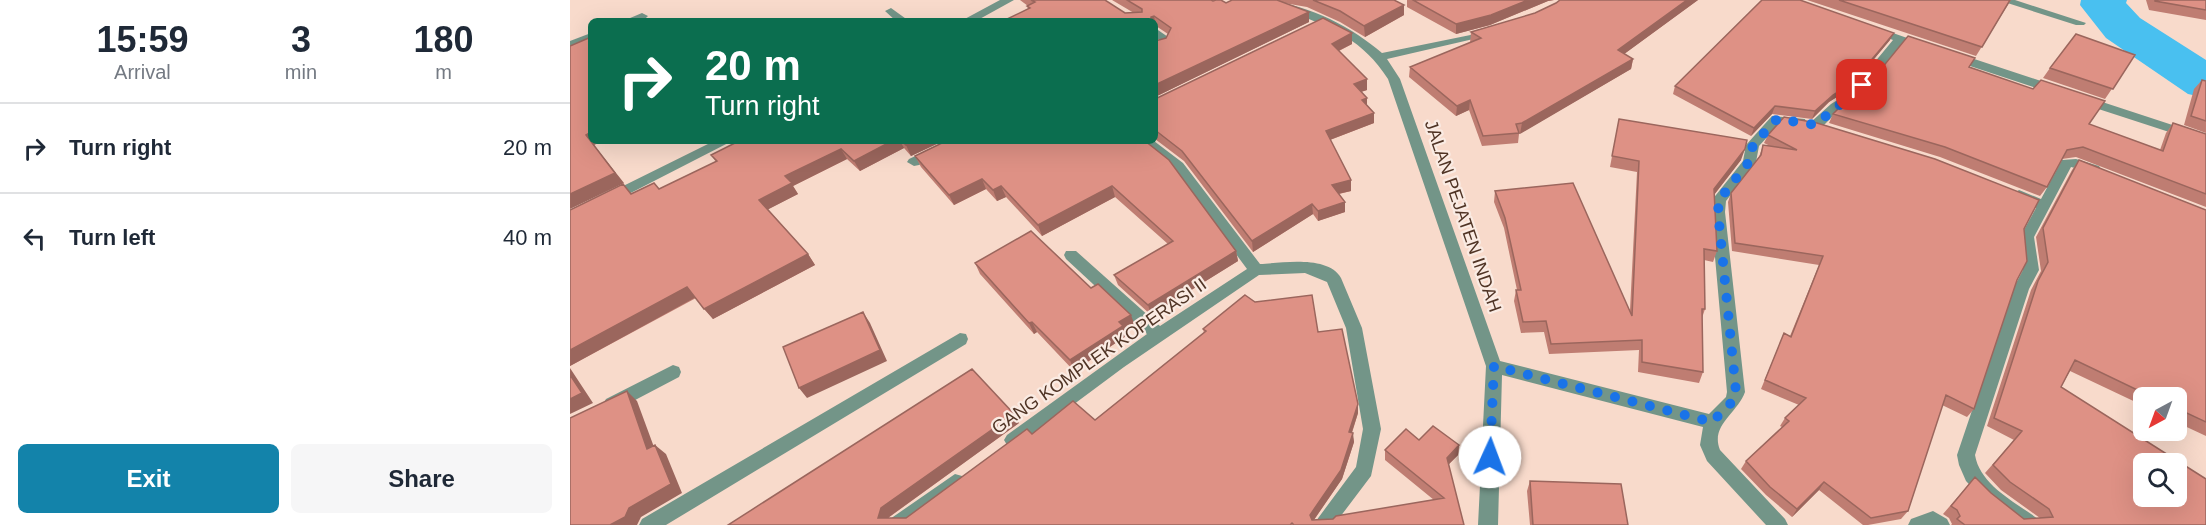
<!DOCTYPE html>
<html lang="en">
<head>
<meta charset="utf-8">
<style>
	body { margin:0; font-family:Helvetica,sans-serif; background:#f6f6f7; color:#1f2937; height:100vh; display:flex; flex-direction:column; font-size:22px; white-space:nowrap }
	* { box-sizing:border-box; margin:0 }
	p { font-size:20px; color:#747a83 }
	.icon { flex:none; width:33px; height:33px; fill:none; stroke:currentColor; stroke-width:2; stroke-linecap:round; stroke-linejoin:round }
	.map { position:relative; flex:1; overflow:hidden }
	.side { display:flex; flex-direction:column; background:#fff; width:570px }
	.side>* { flex:none }
	.hud { position:absolute; left:18px; top:18px; width:570px; height:126px; border-radius:9px; box-shadow:0 6px 24px #0002; background:#0b6e4f; color:#fff; overflow:hidden }
	.needle { width:39px; rotate:221deg }
	.tools { position:absolute; left:1563px; top:387px; display:grid; gap:12px }
	.tools a { display:grid; place-items:center; width:54px; height:54px; border-radius:9px; background:#fff; box-shadow:0 6px 24px #0002; font-size:30px }
	.pin { position:absolute; display:grid; place-items:center; width:51px; height:51px; color:#fff; margin:-26px; border-radius:12px; box-shadow:0 3px 9px #0006 }
	.me { position:absolute; width:66px; margin:-33px; rotate:2deg; stroke-linejoin:round; filter:drop-shadow(0 0 4px #0008) }
	.turn { display:flex; align-items:center; gap:21px; height:126px; padding:0 18px; font-size:27px }
	.turn .icon { width:78px; height:78px; stroke-width:2.5 }
	.turn b { display:block; font-size:42px; line-height:51px }
	.eta { display:flex; justify-content:space-evenly; align-items:center; height:102px; text-align:center }
	.eta b { font-size:36px; font-weight:700; line-height:42px }
	.button { display:flex; gap:12px; margin-top:auto; padding:12px 18px }
	.button a { flex:1; height:69px; border-radius:9px; background:#1383aa; color:#fff; font-size:24px; font-weight:700; line-height:69px; text-align:center }
	.button a+a { background:#f6f6f7; color:#1f2937 }
	ul { padding:0; list-style:none }
	li { display:flex; align-items:center; gap:18px; height:90px; padding:0 18px; border-top:2px solid #e0e1e3 }
	li div { flex:1 }
	li b { display:block; font-size:22px }
	li em { font-style:normal }
	main { display:flex; flex:1; min-height:0 }
	.map>svg:first-child { display:block }
	.lines { fill:none; stroke-linecap:round; stroke-linejoin:round }
	.river { fill:#49c0f0; fill-rule:evenodd }
	.minor { fill:#739588; fill-rule:evenodd }
	.wall { fill:#bf7d72 }
	.shaded-wall { fill:#9b665d }
	.building { fill:#de9185; stroke:#9b665d; stroke-width:1.5; fill-rule:evenodd }
	.route { stroke:#1a73e8; stroke-width:10; stroke-dasharray:0 18 }
	.labels { text-anchor:middle; stroke-width:4.5; stroke-linejoin:round; paint-order:stroke }
	.street-label { font-size:18px; fill:#503425; stroke:#faebe3 }
</style>
</head>
<body>
<main>
<section class="side">
<div class="eta">
<div><b>15:59</b><p>Arrival</p></div>
<div><b>3</b><p>min</p></div>
<div><b>180</b><p>m</p></div>
</div>
<ul>
<li><svg class="icon" aria-label="right" viewBox="0 0 24 24"><path d="M7 20v-9h11M14 6l5 5-5 5"/></svg><div><b>Turn right</b></div><em>20 m</em></li>
<li><svg class="icon" aria-label="left" viewBox="0 0 24 24"><path d="M17 20v-9H6M10 6l-5 5 5 5"/></svg><div><b>Turn left</b></div><em>40 m</em></li>
</ul>
<div class="button"><a>Exit</a><a>Share</a></div>
</section>
<div class="map">
<svg width="1636" height="525" viewBox="0 0 1636 525">
	<rect width="100%" height="100%" fill="#f8dacb"/>
	<g class="lines">
		<path class="river" d="M1511 0H1557L1556 3 1570 18 1636 60V98L1618 94 1536 38 1510 5Z"/>
		<path class="minor" d="M430 0H444L406 21H391Z
			M685 0C729 0 779 24 812 53L925 30V34L817 59 830 79 930 361 1139 414 1156 397 1157 392 1141 212 1142 200 1173 161 1176 145 1202 116 1235 119 1236 122 1230 126 1210 123 1189 146 1186 162 1156 201 1155 212 1175 392C1167 414 1140 425 1150 450L1215 519 1218 525H1196L1137 461 1130 445 1133 427 932 375 928 525H908L916 366 818 79C793 40 762 27 720 12 709 9 693 7 685 0Z
			M1428 0H1445L1516 23 1514 25H1506Z
			M321 8 339 21H326L315 11Z
			M72 13 78 16C72 23 62 21 53 21Z
			M1303 26 1360 46 1354 49 1333 43 1288 98 1269 110 1251 128H1241L1240 125 1241 122 1261 104 1280 92 1323 40 1299 31 1297 29Z
			M585 28 601 39 597 46 585 50V43L589 40 585 37Z
			M21 33V40L0 48V41Z
			M1383 52 1489 87 1491 90 1485 94 1481 93 1379 59 1377 56Z
			M1514 96 1636 136V144L1510 103 1508 100Z
			M144 141H162L47 200 42 202 35 197 37 194Z
			M378 141H396L349 165 344 166 337 162 339 159Z
			M569 141H584L613 163 690 264C712 263 758 255 771 278L792 328 811 429 801 476 764 525H743L786 467 793 429 776 328 757 282 735 273 689 275 554 367 449 445 443 448 437 445 434 440 437 435 577 334 496 259 494 255 496 251H506L590 326 677 269 603 169Z
			M1506 159 1529 166 1531 169 1524 173 1501 167 1464 237 1469 270 1459 289 1405 455C1410 485 1445 502 1468 519L1471 525H1446L1414 500 1396 481 1389 465 1387 455 1443 289 1453 270 1450 237 1466 208 1444 198 1442 195 1449 190 1471 199 1492 160Z
			M390 333 396 334 398 339 396 344 96 525H69L72 519Z
			M103 365 109 367 111 372 109 377 48 409 42 411 36 409 33 404 36 399Z
			M385 474 392 476 394 482 392 488 342 525H317L320 519Z
			M1363 511 1377 519 1380 525H1338L1341 519Z"/>
	</g>
	<path class="wall" d="M450 0H535L555 13H564L542 0H641L643 1 656 3 662 0H824L834 15 795 37 770 22 737 7 714 3 739 12V22L585 97V41L596 38 598 34 586 26 458 9 457 6H458Z
		M837 0H984L978 1 920 25 886 34 837 7Z
		M990 0H1128L1054 54 1063 59 1061 69 949 134 948 143 912 146 899 110 886 116 839 77 840 67 900 43 901 32 965 13 986 3Z
		M1237 0H1441L1406 56Z
		M1576 0H1636V20L1579 10Z
		M782 33V44L769 51 797 90 791 92 797 105 804 113V123L760 140 781 180V191L769 194 775 202V212L748 221 743 214 683 252 614 161 585 139V99Z
		M1320 40 1278 90 1259 102 1242 119 1202 114 1181 136 1103 94 1105 86Z
		M1565 55 1535 99 1473 78 1480 68Z
		M1399 67 1519 124 1590 150 1596 133 1603 123 1636 134V207L1506 157 1492 159 1477 187 1470 196 1370 157 1259 123 1263 114Z
		M1632 80 1636 81V133L1614 125 1624 89Z
		M1049 119 1171 160 1144 195 1147 251 1143 262 1134 260 1135 309 1132 318 1133 372 1129 383 1068 372 1069 350 979 354 974 332 951 333 944 301 946 290H947L934 228 924 202 925 191 1060 310 1067 172 1040 167Z
		M1198 135 1454 229 1447 280 1404 409 1397 417 1372 405 1338 511 1331 519 1298 525H1293L1249 490 1222 517 1196 495 1171 469 1176 461 1212 427 1210 426 1215 418 1229 405 1191 389 1214 333 1220 336 1249 265 1162 251 1158 202 1161 193 1189 157 1193 145H1198L1194 143Z
		M162 141H373L341 156 334 148 290 171 277 159 223 186 228 194 198 209 238 254 245 265 143 319 126 298 0 366V210L53 184 61 193 89 189 146 162 141 155 164 144Z
		M575 141 666 251 668 261 581 315 548 285 544 275 598 244 545 197 472 236 436 197 427 201 416 189 384 205 351 167 345 156Z
		M1509 160 1636 210V436L1606 422V398H1574V406L1500 371 1491 387 1636 525H1381L1382 524 1379 518 1373 514 1405 477 1421 493 1454 519 1470 518 1431 490 1415 473 1444 440 1417 426 1461 290 1471 271 1466 237 1502 170Z
		M405 263 521 288 565 326 555 332 556 336 504 371 467 332 464 334 410 274Z
		M685 302 748 332 788 413 782 433 784 442 772 479 744 520 763 519 864 500 815 460V450L849 440 889 445 888 455 878 465 894 525H158L449 423 318 518H336L462 434 525 420 634 333 633 329Z
		M960 481 1058 525H960L957 491Z"/>
	<path class="shaded-wall" d="M958 0H984L978 1 920 25 886 34V24Z
		M1117 0H1128L1046 60 1048 50Z
		M834 5V15L795 37 794 26Z
		M739 12V22L585 97V85Z
		M584 16 586 26H585V21H581V17Z
		M782 33V44L762 54V44Z
		M1324 33 1320 40 1278 90 1259 102 1242 119 1245 111Z
		M1063 59 1061 69 950 134 952 123Z
		M797 79V90L784 94V84Z
		M797 98V108L792 100Z
		M900 100 899 110 886 116 887 106Z
		M1205 106 1202 114 1181 136 1184 128Z
		M804 113V123L757 141 756 131Z
		M21 132V141H33L24 145 54 183 0 209V194L16 135Z
		M322 141H330L334 148 290 171 284 161Z
		M345 141H373L341 156 336 145Z
		M271 149 277 159 223 186 228 194 197 210 189 200 215 176Z
		M1175 149 1171 160 1140 200 1144 189Z
		M412 179 416 189 384 205 379 195Z
		M781 180V191L763 195 762 185Z
		M431 186 436 197 427 201 423 190Z
		M542 186 545 197 472 236 468 225Z
		M775 202V212L748 221V211Z
		M742 204 743 214 683 252 682 241Z
		M666 251 668 261 581 315 578 305Z
		M238 254 245 265 143 319 134 309Z
		M117 287 126 297 0 366V350Z
		M293 312 300 323 317 361 237 398 229 388Z
		M561 315 565 326 555 332 556 336 504 371 500 360 549 322Z
		M462 322 467 332 464 334 459 323Z
		M0 368 23 403 0 414Z
		M57 391 67 401 88 458 77 449Z
		M788 404V413L779 441V432Z
		M444 414 449 423 319 517 316 525 308 518 311 508Z
		M783 433 784 442 772 479 741 524 740 515Z
		M85 445 96 454 112 493 71 517 67 525H40L59 508Z
		M889 445 888 455 876 467 877 458Z
		M1254 482 1249 490 1222 517 1227 509Z"/>
	<path class="building" d="M461 0H535L555 13 572 12V9L557 0H641L643 1 646 0H651L656 3 662 0H707L739 12 585 85V41L596 38 601 28 584 16 581 17V21H433L460 8 457 6 465 2Z
		M743 0H824L834 5 794 26 770 11Z
		M843 0H958L921 15 886 24Z
		M990 0H1117L1048 50 1063 59 952 123 946 124 949 133 913 136 900 100 887 106 840 67 911 38 901 32 965 13 986 3Z
		M1192 0H1230L1324 33 1282 83 1263 95 1245 111 1205 106 1184 128 1105 86Z
		M1269 0H1440L1412 47Z
		M1585 0H1636V10L1585 1Z
		M753 18 782 33 762 44 797 79 784 84 797 98 792 100 804 113 756 131 781 180 762 185 775 202 748 211 742 204 682 241 612 151 585 130V99Z
		M1506 34 1565 55 1543 89 1480 68Z
		M1338 36 1405 58 1399 67 1463 89 1471 80 1535 101 1519 124 1593 151 1603 123 1636 134V194L1513 147 1497 150 1477 187 1375 147 1263 114 1275 102 1294 90Z
		M21 37V132L16 135 45 173 0 194V46Z
		M1632 80 1636 81V121L1621 116Z
		M1214 117 1247 123 1365 159 1469 200 1454 229 1457 261 1447 280 1404 409 1376 395 1338 511 1301 518 1254 482 1227 509 1200 487 1176 461 1219 421 1215 418 1236 398 1195 380 1214 333 1221 337 1253 256 1165 243 1161 193 1191 155 1193 145 1227 150 1198 135Z
		M1049 119 1177 140 1175 149 1144 189 1147 251 1134 249 1135 309H1132L1133 372 1072 362V340L981 344 976 321 953 322 946 290H951L935 218 925 191 1003 183 1062 316 1069 161 1042 156Z
		M166 141H322L284 161 271 149 215 176 222 183 189 200 238 254 134 309 117 287 0 350V210L53 184 61 194 84 183 89 189 147 161 141 155 167 142Z
		M332 141H345L336 145Z
		M376 141H575L599 160 666 251 578 305 544 275 603 241 542 186 468 225 431 186 423 190 412 179 379 195 345 156Z
		M1509 160 1636 210V422L1606 408V398H1584L1505 360 1491 387 1636 479V525H1395L1387 519 1390 516 1387 510 1381 506 1405 477 1421 493 1454 519 1483 517 1479 509 1440 482 1423 465 1452 431 1424 418 1468 281 1478 262 1473 228ZM1574 464H1606V496H1574Z
		M461 231 521 288 528 284 561 315 549 322 553 326 500 360 462 322 459 323 405 263Z
		M675 295 685 302 742 295 748 332 772 329 788 404 779 432 783 433 771 470 740 515 742 520 763 519 766 516 874 498 815 450 836 429 849 440 863 426 889 445 877 458 894 525H724L722 523 720 525H158L402 369 444 414 311 508 308 518H336L457 429 462 434 503 401 525 420 636 331 633 329Z
		M293 312 310 350 229 388 213 347Z
		M0 375 12 393 0 399Z
		M57 391 77 449 85 445 101 484 59 508 55 517 40 525H0V418Z
		M960 481 1051 484 1058 525H963Z"/>
	<g class="lines">
		<path class="route" d="M920 457 924 366 1142 422 1163 401 1166 392 1148 212 1149 200 1179 162 1183 145 1207 119 1246 125C1261 110 1279 100 1292 85"/>
	</g>
	<g class="labels">
		<g class="street-label">
			<text transform="translate(893 216) rotate(71)" y="6">JALAN PEJATEN INDAH</text>
			<text transform="translate(529 356) rotate(-35)" y="6">GANG KOMPLEK KOPERASI II</text>
		</g>
	</g>
</svg>
<div class="tools">
<a><svg class="needle" viewBox="-14 -14 28 28"><path d="M0-13l5 13h-10z" fill="#e53935"/><path d="M0 13l5-13h-10z" fill="#747a83"/></svg></a>
<a><svg class="icon" aria-label="search" viewBox="0 0 24 24"><circle cx="10" cy="10" r="6"/><path d="M15 15l6 6"/></svg></a>
</div>
<div class="pin" style="left:1292px;top:85px;background:#d93025"><svg class="icon" aria-label="arrive" viewBox="0 0 24 24"><path d="M6 21V4h12l-3 4 3 4H6"/></svg></div>
<svg class="me" style="left:920px;top:457px" viewBox="-20 -20 40 40"><circle r="19" fill="#fff"/><path d="M0-13L10 11 0 6-10 11z" fill="#1a73e8"/></svg>
<div class="hud">
<div class="turn"><svg class="icon" aria-label="right" viewBox="0 0 24 24"><path d="M7 20v-9h11M14 6l5 5-5 5"/></svg><div><b>20 m</b>Turn right</div></div>
</div>
</div>
</main>
</body>
</html>
